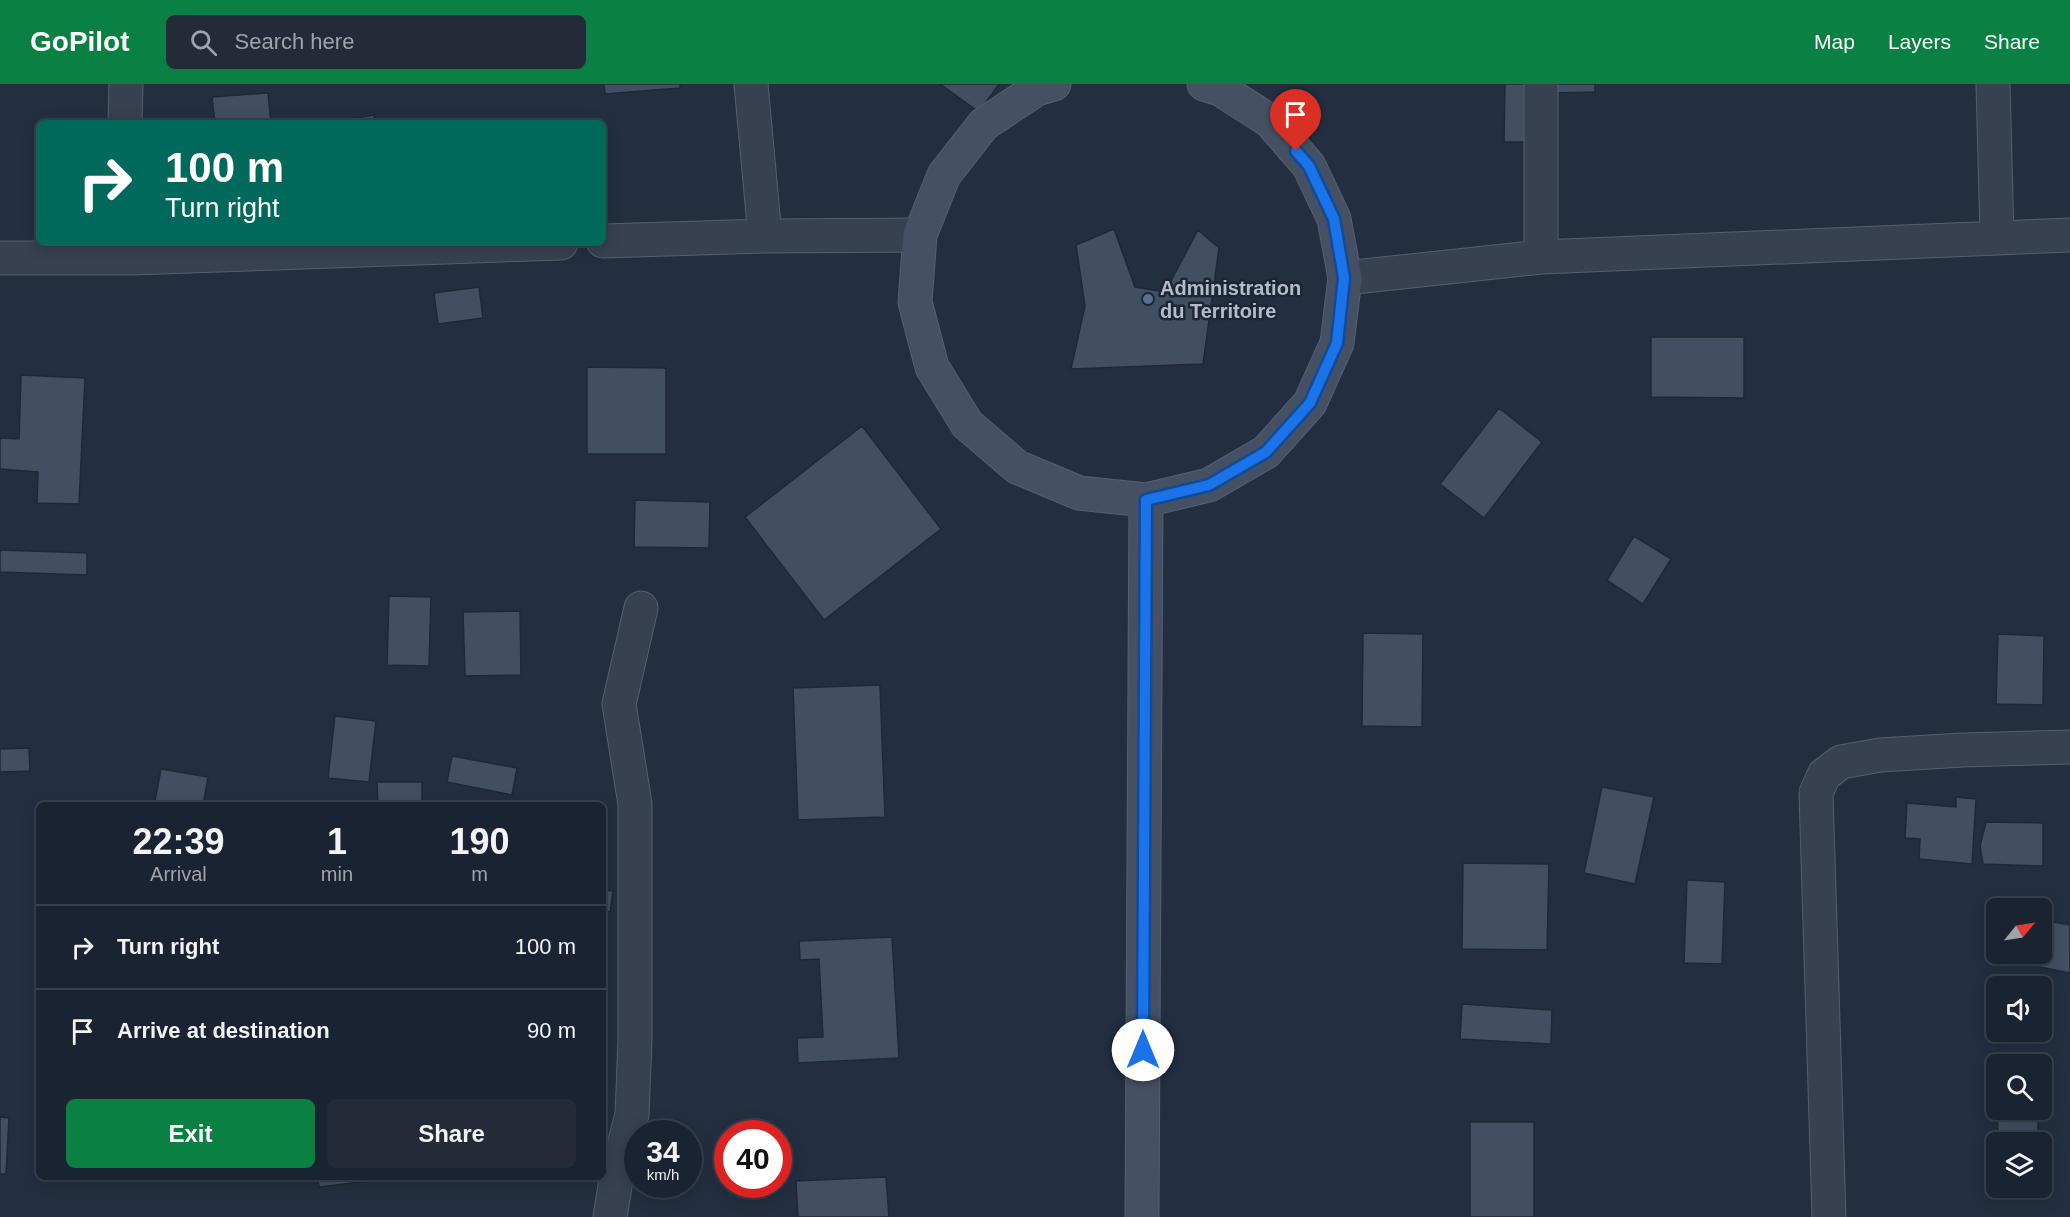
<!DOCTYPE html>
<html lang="en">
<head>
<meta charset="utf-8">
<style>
	body { margin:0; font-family:Helvetica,sans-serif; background:#232b39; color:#f1f3f6; height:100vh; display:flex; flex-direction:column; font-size:22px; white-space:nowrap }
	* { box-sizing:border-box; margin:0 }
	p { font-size:20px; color:#9fa4ab }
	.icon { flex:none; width:33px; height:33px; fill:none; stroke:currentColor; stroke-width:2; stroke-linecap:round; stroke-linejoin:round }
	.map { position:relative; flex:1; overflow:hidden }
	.side { position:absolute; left:36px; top:718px; width:570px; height:378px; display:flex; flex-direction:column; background:#1a2331; border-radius:9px; box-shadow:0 3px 15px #0003,0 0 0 2px #38404d }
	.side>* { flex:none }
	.top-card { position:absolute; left:36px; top:36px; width:570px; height:126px; border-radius:9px; box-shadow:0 3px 15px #0003,0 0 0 2px #38404d; background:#00695c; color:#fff; overflow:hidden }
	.needle { width:39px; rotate:60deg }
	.fabs { position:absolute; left:1986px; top:814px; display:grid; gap:12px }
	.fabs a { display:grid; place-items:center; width:66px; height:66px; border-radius:9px; background:#1a2331; box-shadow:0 3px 15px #0003,0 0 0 2px #38404d; font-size:30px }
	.speed { position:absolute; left:624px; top:1036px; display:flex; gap:12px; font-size:30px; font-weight:700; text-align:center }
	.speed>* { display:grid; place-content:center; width:78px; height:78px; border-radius:50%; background:#1a2331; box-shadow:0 3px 15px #0003,0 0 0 2px #38404d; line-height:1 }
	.speed small { font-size:15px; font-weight:400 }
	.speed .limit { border:9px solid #d22; background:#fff; color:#111 }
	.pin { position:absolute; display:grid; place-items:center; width:51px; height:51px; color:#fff; margin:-62px -26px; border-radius:50% 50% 50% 0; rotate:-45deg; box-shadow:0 0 6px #0007 }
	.pin .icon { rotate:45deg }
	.me { position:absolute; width:66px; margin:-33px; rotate:0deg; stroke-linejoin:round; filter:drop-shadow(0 0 4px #0008) }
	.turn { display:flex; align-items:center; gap:21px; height:126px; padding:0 30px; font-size:27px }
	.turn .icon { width:78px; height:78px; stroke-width:2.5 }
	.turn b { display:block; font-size:42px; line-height:51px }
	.eta { display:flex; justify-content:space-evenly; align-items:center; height:102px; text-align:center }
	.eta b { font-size:36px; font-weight:800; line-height:42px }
	.primary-button { display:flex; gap:12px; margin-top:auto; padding:12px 30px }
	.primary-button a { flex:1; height:69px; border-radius:9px; background:#0b8043; color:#fff; font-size:24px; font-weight:800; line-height:69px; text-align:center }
	.primary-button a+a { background:#232b39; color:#f1f3f6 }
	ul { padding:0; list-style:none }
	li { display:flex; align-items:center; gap:18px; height:84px; padding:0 30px; border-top:2px solid #38404d }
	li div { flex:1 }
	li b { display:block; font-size:22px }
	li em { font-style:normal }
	header { display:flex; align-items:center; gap:36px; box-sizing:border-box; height:84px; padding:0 30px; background:#0b8043; color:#fff }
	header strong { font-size:28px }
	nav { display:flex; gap:33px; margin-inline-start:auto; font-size:21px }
	.search { width:420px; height:54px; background:#232b39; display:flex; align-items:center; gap:15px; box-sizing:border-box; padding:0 21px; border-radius:9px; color:#9fa4ab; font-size:22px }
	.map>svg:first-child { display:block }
	.building { fill:#424f63; stroke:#1f2838; stroke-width:1.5 }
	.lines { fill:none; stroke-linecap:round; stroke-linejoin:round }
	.street-casing { stroke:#565f6e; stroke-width:35 }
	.secondary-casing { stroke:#565f6e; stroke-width:35 }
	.street { stroke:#384151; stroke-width:33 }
	.secondary { stroke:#455064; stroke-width:33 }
	.route-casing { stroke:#114b97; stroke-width:15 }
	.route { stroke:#1a73e8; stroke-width:10 }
	.service-dot { fill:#5c6f8a; stroke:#1d2636; stroke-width:2 }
	.labels { text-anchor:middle; stroke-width:5; stroke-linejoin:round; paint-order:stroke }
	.poi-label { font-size:20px; font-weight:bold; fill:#b4bccb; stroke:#1d2636; text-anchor:start }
</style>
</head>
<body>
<header>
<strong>GoPilot</strong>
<div class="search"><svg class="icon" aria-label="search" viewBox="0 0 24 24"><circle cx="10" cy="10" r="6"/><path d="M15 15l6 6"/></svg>Search here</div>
<nav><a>Map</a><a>Layers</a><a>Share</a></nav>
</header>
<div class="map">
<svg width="2070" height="1133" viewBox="0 0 2070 1133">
	<rect width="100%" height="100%" fill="#232f41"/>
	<path class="building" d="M604 0H680V4L605 10Z
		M940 0H999L979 28Z
		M1505 0H1530V58H1504Z
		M1551 0H1595V8L1551 9Z
		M268 9 271 39H215L212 13Z
		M374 31 375 39H339L338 37Z
		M1114 145 1135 203 1165 208 1198 146 1219 164 1203 280 1071 285 1085 222 1076 161Z
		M479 203 483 234 438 240 434 209Z
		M1651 253H1744V314L1651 313Z
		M587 283 666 284V370H587Z
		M21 291 85 294 79 420 37 419 38 388 0 385V354L19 355Z
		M1499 324 1542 358 1484 434 1440 400Z
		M862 342 941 445 824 536 745 433Z
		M635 416 710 418 709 464 634 463Z
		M1634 452 1671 475 1643 520 1607 496Z
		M0 466 87 469V491L0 488Z
		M389 512 431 513 429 582 387 581Z
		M520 527 521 591 465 592 463 528Z
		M1363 549 1423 550 1422 643 1362 642Z
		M1998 550 2044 552 2043 621 1996 620Z
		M880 601 885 733 798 736 793 604Z
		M335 632 376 637 369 698 328 694Z
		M29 664 30 687 0 688V665Z
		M452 672 517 684 512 711 447 698Z
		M161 685 208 693 203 722H154Z
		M377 698H422V722H378Z
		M1602 703 1654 713 1635 800 1584 789Z
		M1956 713 1976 715 1972 780 1919 775 1920 755 1905 754 1907 719 1956 723Z
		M1986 738 2043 739V782L1983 780 1980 762Z
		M1463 779 1549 780 1547 866 1462 865Z
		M1687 796 1725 798 1722 880 1684 879Z
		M603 806 613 807 610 828 603 827Z
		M2048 837 2070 841V889L2040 883Z
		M892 853 899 974 798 979 797 954 823 953 819 875 800 876 799 857Z
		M1462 920 1552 926 1551 960 1460 955Z
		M37 1018H39V1093H37Z
		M1997 1026H2038V1052H1998Z
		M0 1033 9 1034 6 1090H0Z
		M1470 1038H1534V1133H1470Z
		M886 1093 889 1133H798L796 1097Z
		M318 1094H377V1096L319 1103Z"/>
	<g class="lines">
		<defs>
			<path id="street" d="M751 0 765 152
				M1993 0 1997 152
				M125 39 126 0
				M603 157 765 152 920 151
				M1541 173V0
				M0 174H132L131 159
				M132 174 561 159
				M1345 194 1541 173 2070 151
				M610 1133 617 1090 632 1030 635 956V720L619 620 641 524
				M1829 1133 1816 709 1824 691 1841 678 1880 671 1963 666 2070 663"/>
			<path id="secondary" d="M1054 0 1037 5 984 40 944 91 920 151 915 218 932 283 967 340 1017 383 1079 409 1146 416 1209 401 1266 368 1310 319 1337 259 1345 194 1334 135 1309 82 1270 37 1220 5 1204 0
				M1142 1133 1146 416"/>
		</defs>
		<use href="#street" class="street-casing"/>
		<use href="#secondary" class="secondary-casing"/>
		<use href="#street" class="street"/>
		<use href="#secondary" class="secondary"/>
	</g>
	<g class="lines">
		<defs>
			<path id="route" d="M1143 966 1146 416 1209 401 1266 368 1310 319 1337 259 1344 194 1334 135 1309 82 1296 67"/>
		</defs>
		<use href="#route" class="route-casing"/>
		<use href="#route" class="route"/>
	</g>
	<circle class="service-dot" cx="1148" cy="215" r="6"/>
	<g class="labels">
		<g class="poi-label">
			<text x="1160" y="211">Administration<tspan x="1160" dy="23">du Territoire</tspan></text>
		</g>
	</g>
</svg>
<div class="fabs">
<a><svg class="needle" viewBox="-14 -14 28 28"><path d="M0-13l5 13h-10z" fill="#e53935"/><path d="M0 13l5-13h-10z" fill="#9fa4ab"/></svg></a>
<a><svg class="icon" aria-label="sound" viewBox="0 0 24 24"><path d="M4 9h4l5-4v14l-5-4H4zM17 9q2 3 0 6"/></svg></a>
<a><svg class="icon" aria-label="search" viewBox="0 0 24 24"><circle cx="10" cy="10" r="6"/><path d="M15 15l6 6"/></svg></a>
<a><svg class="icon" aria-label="layers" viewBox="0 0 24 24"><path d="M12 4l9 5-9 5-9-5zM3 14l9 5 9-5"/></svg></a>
</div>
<div class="speed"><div>34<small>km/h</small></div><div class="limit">40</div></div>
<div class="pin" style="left:1296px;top:67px;background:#d93025"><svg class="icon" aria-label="arrive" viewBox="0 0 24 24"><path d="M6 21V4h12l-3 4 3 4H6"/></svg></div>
<svg class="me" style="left:1143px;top:966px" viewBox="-20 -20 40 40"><circle r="19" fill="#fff"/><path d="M0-13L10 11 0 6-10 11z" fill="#1a73e8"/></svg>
<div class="top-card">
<div class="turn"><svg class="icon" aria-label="right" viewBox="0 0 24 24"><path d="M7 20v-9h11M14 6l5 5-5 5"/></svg><div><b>100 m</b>Turn right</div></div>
</div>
<section class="side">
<div class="eta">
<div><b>22:39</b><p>Arrival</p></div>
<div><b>1</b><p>min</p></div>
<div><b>190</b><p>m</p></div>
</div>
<ul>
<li><svg class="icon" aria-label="right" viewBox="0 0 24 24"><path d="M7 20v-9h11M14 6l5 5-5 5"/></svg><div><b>Turn right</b></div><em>100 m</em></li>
<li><svg class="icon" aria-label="arrive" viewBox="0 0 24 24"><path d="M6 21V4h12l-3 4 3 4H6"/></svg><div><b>Arrive at destination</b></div><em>90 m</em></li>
</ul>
<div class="primary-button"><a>Exit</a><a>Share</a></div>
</section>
</div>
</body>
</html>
